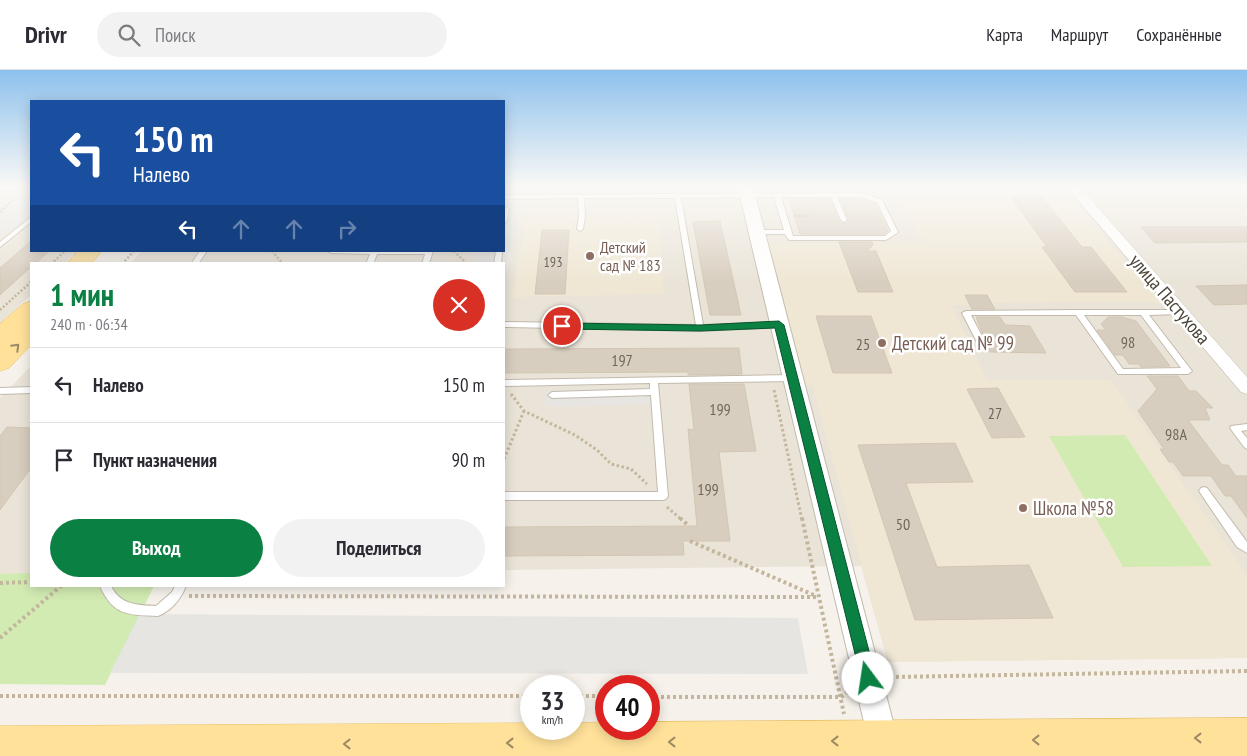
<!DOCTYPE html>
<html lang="ru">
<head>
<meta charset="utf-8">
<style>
	body { margin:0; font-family:"PT Sans Narrow",sans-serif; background:#f2f2f3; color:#2b2b33; height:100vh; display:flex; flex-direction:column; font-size:19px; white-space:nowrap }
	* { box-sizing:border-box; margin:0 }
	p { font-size:16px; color:#7c7c81 }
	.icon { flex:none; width:28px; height:28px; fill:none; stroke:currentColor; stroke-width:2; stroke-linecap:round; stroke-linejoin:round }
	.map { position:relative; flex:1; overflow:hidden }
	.panel { position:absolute; left:30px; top:192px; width:475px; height:325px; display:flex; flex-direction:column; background:#fff; border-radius:0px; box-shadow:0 2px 12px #0003 }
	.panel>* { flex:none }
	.banner { position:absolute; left:30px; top:30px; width:475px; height:152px; border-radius:0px; box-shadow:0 2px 12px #0003; background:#1a4fa0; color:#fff; overflow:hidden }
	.speed { position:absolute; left:520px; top:605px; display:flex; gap:10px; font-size:25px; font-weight:700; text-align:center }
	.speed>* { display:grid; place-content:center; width:65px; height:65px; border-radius:50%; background:#fff; box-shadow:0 2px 12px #0003; line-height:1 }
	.speed small { font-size:12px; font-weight:400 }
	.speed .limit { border:8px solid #d22; background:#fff; color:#111 }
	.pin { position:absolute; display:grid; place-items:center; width:42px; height:42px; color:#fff; margin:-21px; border:2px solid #fff; border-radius:50%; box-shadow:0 1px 5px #0007 }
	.me { position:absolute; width:55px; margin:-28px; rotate:346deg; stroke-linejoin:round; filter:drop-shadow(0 0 4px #0008) }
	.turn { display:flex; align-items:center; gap:18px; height:105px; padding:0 20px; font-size:22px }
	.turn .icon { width:65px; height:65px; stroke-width:2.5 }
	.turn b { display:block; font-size:35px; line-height:42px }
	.lanes { display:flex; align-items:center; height:48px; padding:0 20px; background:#0003; justify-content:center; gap:25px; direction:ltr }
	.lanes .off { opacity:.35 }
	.round { display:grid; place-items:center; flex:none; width:52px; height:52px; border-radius:26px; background:#f2f2f3 }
	.head { display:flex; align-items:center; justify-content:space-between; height:85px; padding:0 20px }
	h1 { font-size:30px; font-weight:700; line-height:38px; color:#0b8043 }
	.action { display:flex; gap:10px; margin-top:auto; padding:10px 20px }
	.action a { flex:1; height:58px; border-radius:30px; background:#0b8043; color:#fff; font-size:20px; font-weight:700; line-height:58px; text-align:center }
	.action a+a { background:#f2f2f3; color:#2b2b33 }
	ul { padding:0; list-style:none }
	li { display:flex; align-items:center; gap:15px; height:75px; padding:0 20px; border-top:1px solid #e1e1e2 }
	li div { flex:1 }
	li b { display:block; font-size:19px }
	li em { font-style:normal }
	header { display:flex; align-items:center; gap:30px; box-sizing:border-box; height:70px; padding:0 25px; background:#fff; border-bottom:1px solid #e1e1e2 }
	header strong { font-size:24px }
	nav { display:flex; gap:28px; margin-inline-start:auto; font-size:18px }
	.search { width:350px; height:45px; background:#f2f2f3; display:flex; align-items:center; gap:12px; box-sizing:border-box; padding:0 18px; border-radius:28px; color:#7c7c81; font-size:19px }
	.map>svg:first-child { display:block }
	.residential { fill:#eae4d8 }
	.education { fill:#efe7d4 }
	.green { fill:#d2ebb2 }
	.parking { fill:#e7e5e2 }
	.building { fill:#d8cebf; stroke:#d3c6b2 }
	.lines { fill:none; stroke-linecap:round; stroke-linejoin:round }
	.service-casing { stroke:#c2baac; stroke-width:2 }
	.minor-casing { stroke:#c2baac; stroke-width:1 }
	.tertiary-casing { stroke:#c2baac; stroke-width:2 }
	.primary-casing { stroke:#e9c065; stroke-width:1 }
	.path-far2 { stroke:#c4b69d; stroke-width:2.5; stroke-dasharray:2 2; stroke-linecap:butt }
	.path-far1 { stroke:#c4b69d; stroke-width:3; stroke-dasharray:2.5 2.5; stroke-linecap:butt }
	.path { stroke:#c4b69d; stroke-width:4; stroke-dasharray:3 3; stroke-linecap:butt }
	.service { fill:#fff; fill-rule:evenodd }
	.minor { fill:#fff; fill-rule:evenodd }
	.tertiary { fill:#fff; fill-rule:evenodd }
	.primary { fill:#ffe19a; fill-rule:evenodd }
	.oneway { stroke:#9c8a64 }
	.route { fill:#0b8043; stroke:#07532c }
	.education-dot { fill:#8d6e63; stroke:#fff; stroke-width:2 }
	.labels { text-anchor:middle; stroke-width:5; stroke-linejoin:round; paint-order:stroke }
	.far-number-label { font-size:14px; fill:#6e665a }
	.far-education-label { font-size:16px; fill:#785e54; stroke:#fff; text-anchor:start }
	.number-label { font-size:16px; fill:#6e665a }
	.street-label { font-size:19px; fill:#4b4338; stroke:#fff }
	.education-label { font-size:19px; fill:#785e54; stroke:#fff; text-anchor:start }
</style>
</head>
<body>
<header>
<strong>Drivr</strong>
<div class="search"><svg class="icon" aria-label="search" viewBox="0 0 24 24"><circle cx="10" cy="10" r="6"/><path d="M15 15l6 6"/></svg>Поиск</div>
<nav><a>Карта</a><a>Маршрут</a><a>Сохранённые</a></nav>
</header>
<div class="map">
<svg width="1247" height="686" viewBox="0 0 1247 686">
	<rect width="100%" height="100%" fill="#f6f2eb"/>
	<path class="residential" d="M0 117H31V181H77L64 194H31V225L0 254Z
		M504 117H1247V588L888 592 861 496 504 500V194H130L142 181H504Z
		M31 296V505L0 506V328Z"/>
	<path class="education" d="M1061 117 1162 234 1152 232 995 233V235H951L987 310H1111L1247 505V588L888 592 812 315H806L768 173H923L896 120Z
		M658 146 664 224 512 227 526 147Z"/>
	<path class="green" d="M1125 365 1212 496 1123 497 1049 366Z
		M31 503V516H154L105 615 0 614V504Z"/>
	<path class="parking" d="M31 123V143L4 166 0 165V133L15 129H23Z
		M504 135H519L507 209H504V194H479L468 181H504Z
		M649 318 650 334 546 337V321Z
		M140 544 798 548 808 604 110 603Z"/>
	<path class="building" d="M1011 127H1042L1082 177H1091L1127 222H1075L1042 177H1047Z
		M789 129H830L839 151 843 154 849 149 840 129H862L875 133 888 161 884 164H800Z
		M720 151 741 245H710L693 152Z
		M1141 157H1247V172L1155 173Z
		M542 160H569L565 224H535Z
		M31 171V181H49L35 194H31V197L0 225V198Z
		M839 172H872L873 175 867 181H876L893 222H858Z
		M1247 215V234L1214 235 1196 216Z
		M965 225H987L995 239H972Z
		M816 246H871L892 303H833Z
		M976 247H1000L1005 255 1030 256 1046 283 990 282Z
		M1108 247H1122L1136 251 1170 296 1141 297 1139 294H1129L1123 285H1115L1097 260H1106L1101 254Z
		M739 278 742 304 688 305V302L504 303V279Z
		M1147 306H1178L1189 321H1196L1213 338H1205L1210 350H1188L1222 395H1228L1236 406H1247V448L1231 426H1225L1211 406H1183L1173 392H1169L1160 379H1164L1138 341 1157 319Z
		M689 314H744L756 381 719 382 730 471H683L684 485 504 486V457L697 456 688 359 694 360Z
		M998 318 1025 367 992 368 967 319Z
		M7 357 31 358V398L0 440V366Z
		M955 373 973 412 906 413 937 497 1029 495 1053 548 915 550 858 375Z"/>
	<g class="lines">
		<defs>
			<path id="service" d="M5 117H21L0 122V118Z
				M863 123 882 130 898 162 897 163 886 170H790L788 169 785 164H756L753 162 756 160H784L774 127 681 128 703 255 779 252 782 253 783 255 782 257 700 261 504 257V252L696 255 675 128H584L585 147 583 159 580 161 577 159 579 147 578 128 504 129V125ZM781 127H831L841 150 844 152 847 150 837 127H862L877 132 891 161 885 166H793Z
				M504 136 509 139 507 151 504 153Z
				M31 147V152L0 177V172Z
				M200 181H207L198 194H191Z
				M328 181H433L429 194H422L425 184H377L373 194H366L370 184 331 183Z
				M496 181H502L501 194H494Z
				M1078 240H1184L1185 242 1181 244 1149 245 1192 301 1188 304H1118L1076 245H971L987 276 983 279 979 276 962 243 966 241ZM1084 245H1141L1181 298 1123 299Z
				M793 305 797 308 793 311 658 313 668 426 666 429 663 430H504V422H658L651 325 552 328 548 325 552 322 650 319V313L504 316V310Z
				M31 317V323L0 324V318Z
				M1247 354V360L1241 361 1247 368V379L1244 377 1230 358 1231 356Z
				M1204 417 1207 418 1247 472V483L1237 477 1201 424 1199 421 1201 418Z
				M100 516H111C120 535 137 535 156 536L172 522 175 516H186C181 529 171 541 158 546 129 545 113 546 100 516Z"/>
			<path id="minor" d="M1067 117H1080L1247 307V324L1241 322Z"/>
			<path id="tertiary" d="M738 117H753L902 686H872Z"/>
			<path id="primary" d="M78 181H102L91 194H67Z
				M31 231V275L9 298 0 301V254L23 234Z
				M1247 648V686H0V656L531 653V659H574V653L606 652V659H649V652Z"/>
		</defs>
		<use href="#service" class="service-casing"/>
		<use href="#minor" class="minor-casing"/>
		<use href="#tertiary" class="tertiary-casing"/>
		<use href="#primary" class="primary-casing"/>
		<path class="path-far2" d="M0 142 15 127
			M794 146H812
			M272 181 283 194
			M454 181 464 191V194
			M51 194 64 182
			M122 194 134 181
			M0 240 31 212"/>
		<path class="path-far1" d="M774 320 802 450
			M511 324 524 341 575 365 597 380 611 394 631 399 647 414
			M504 389 524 341
			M667 437 682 450"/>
		<path class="path" d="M680 448 689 456
			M802 448 844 644
			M690 471 816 526
			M0 513 31 512
			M189 526 819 527
			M0 568 61 516
			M890 607 1247 601
			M0 626H531
			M574 626H606
			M649 627H841L848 622"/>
		<use href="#service" class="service"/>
		<use href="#minor" class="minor"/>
		<use href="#tertiary" class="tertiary"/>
		<use href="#primary" class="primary"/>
	</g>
	<defs><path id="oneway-chevron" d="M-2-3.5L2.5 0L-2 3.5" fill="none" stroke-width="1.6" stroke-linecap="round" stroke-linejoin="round" transform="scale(1.25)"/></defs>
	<g class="oneway">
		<use href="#oneway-chevron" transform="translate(16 277) rotate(-45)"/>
		<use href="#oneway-chevron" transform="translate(1198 668) rotate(180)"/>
		<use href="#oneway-chevron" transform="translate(1036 670) rotate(180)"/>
		<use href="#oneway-chevron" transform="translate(835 671) rotate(180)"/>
		<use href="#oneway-chevron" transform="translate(672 672) rotate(180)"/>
		<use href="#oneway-chevron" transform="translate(510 673) rotate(180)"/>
		<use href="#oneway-chevron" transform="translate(347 674) rotate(180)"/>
	</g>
	<linearGradient id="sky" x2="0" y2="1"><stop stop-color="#8dc1ed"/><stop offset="0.55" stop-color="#fbf9f6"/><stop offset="1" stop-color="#fbf9f6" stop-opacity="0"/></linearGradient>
	<rect width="1247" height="213" fill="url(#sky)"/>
	<path class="route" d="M779 251 784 255 876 608 874 614 868 616 863 614 861 608 775 258 700 261 562 259 557 256 562 253 700 255Z"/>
	<g class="education-dot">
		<circle cx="590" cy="186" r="5"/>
		<circle cx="882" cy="273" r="5"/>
		<circle cx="1023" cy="438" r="5"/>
	</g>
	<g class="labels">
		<g class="far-number-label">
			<text x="553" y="197">193</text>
		</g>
		<g class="far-education-label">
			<text x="600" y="183">Детский<tspan x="600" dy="18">сад № 183</tspan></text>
		</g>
		<g class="number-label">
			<text x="1128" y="278">98</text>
			<text x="863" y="280">25</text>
			<text x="622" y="296">197</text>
			<text x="720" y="345">199</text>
			<text x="995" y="349">27</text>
			<text x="1176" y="370">98А</text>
			<text x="708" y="425">199</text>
			<text x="903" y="460">50</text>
		</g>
		<g class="street-label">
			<text transform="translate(1170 229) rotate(49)" y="7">улица Пастухова</text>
		</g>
		<g class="education-label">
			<text x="892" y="280">Детский сад № 99</text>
			<text x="1033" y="445">Школа №58</text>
		</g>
	</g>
</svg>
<div class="speed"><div>33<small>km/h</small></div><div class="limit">40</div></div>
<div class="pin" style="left:562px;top:256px;background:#d93025"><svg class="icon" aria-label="arrive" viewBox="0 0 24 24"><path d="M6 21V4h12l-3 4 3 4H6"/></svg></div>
<svg class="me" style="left:868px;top:608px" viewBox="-20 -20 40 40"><circle r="19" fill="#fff"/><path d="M0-13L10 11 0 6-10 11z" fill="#0b8043"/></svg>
<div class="banner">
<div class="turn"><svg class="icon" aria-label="left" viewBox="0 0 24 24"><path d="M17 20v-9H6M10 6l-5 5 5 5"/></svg><div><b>150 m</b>Налево</div></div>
<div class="lanes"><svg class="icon" aria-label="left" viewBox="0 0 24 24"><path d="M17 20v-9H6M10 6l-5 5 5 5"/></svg><svg class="icon off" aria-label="ahead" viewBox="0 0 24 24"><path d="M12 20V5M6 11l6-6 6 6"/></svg><svg class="icon off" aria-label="ahead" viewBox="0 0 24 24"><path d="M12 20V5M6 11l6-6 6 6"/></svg><svg class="icon off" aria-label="right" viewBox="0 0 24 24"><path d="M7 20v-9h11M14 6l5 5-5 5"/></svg></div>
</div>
<section class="panel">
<div class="head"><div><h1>1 мин</h1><p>240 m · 06:34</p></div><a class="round" style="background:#d93025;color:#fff"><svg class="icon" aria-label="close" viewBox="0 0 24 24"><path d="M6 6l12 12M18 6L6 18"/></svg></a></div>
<ul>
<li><svg class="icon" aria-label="left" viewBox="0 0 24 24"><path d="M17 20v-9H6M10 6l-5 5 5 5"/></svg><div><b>Налево</b></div><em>150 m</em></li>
<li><svg class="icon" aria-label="arrive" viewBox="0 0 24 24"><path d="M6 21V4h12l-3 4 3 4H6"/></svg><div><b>Пункт назначения</b></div><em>90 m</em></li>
</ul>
<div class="action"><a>Выход</a><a>Поделиться</a></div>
</section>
</div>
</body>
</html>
